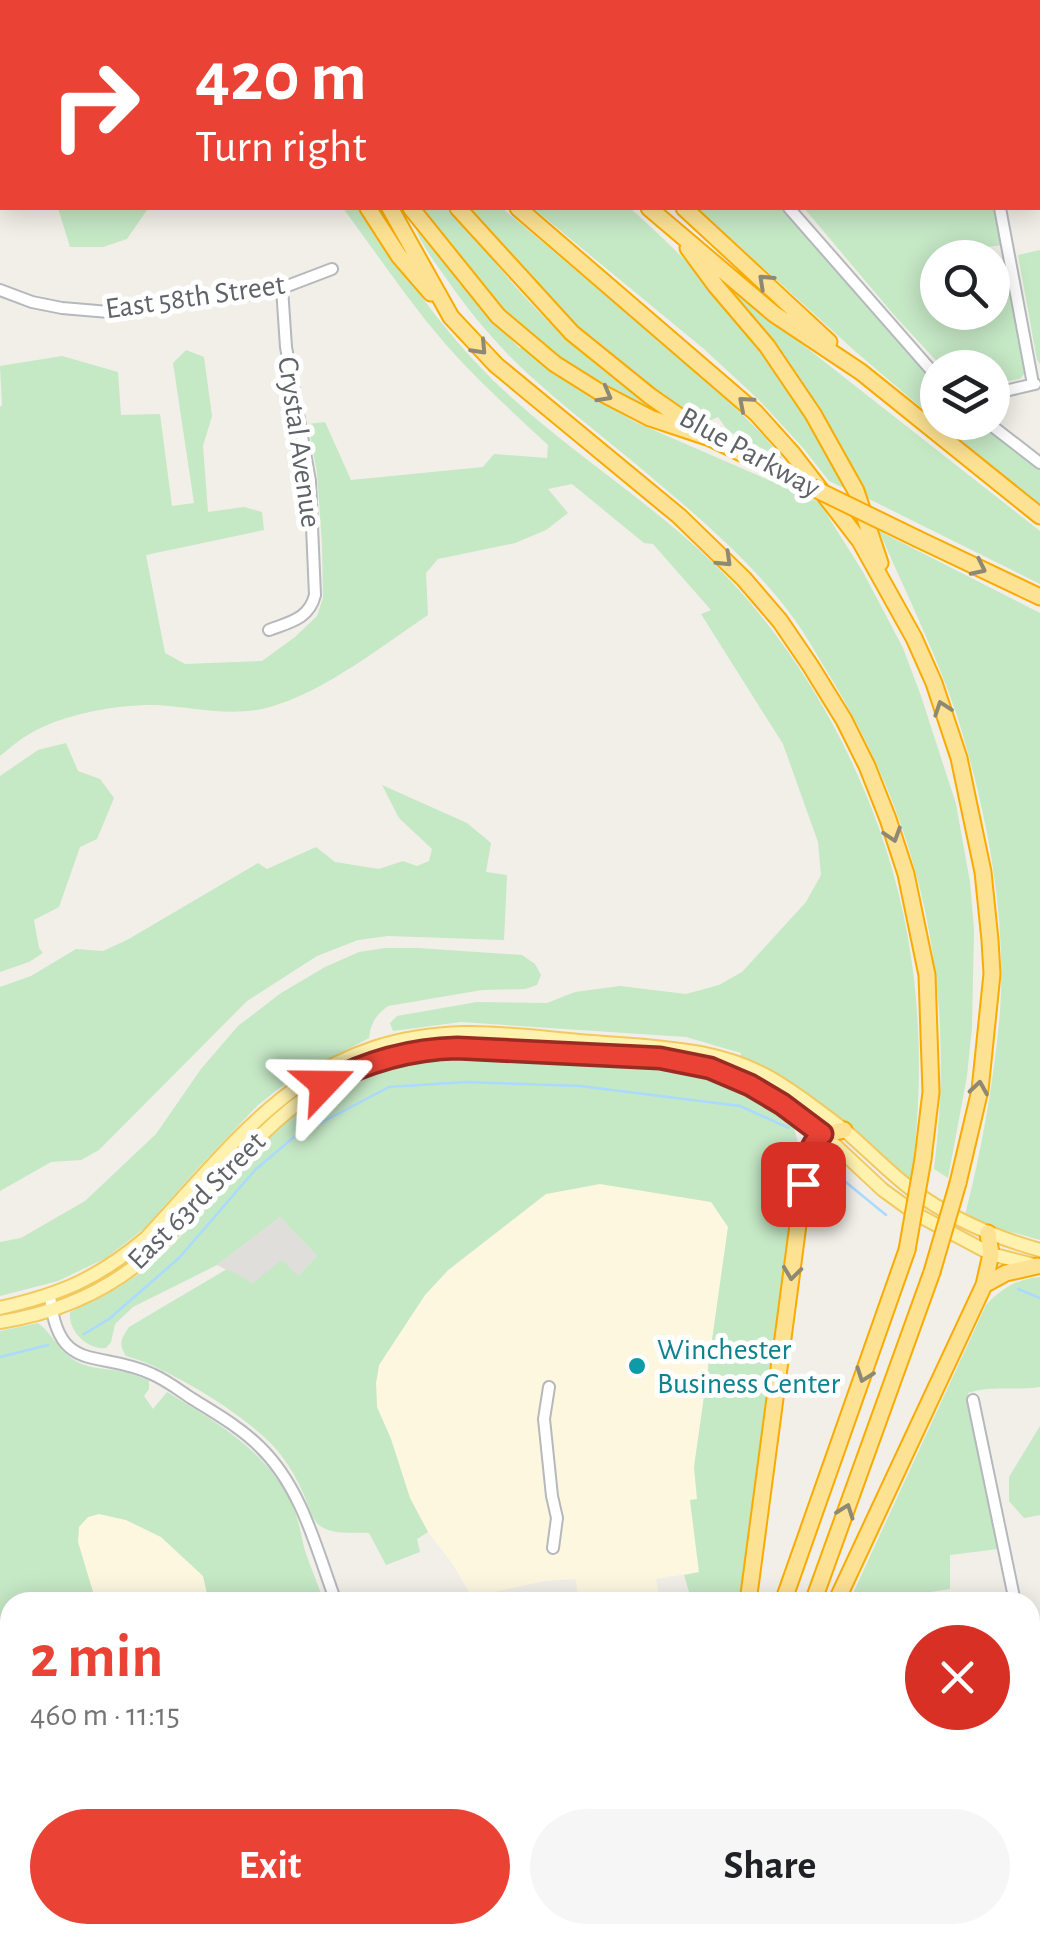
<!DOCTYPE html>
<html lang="en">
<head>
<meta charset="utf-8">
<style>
	body { margin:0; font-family:"Alegreya Sans",sans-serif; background:#f6f6f6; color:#202124; height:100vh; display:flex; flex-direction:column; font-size:38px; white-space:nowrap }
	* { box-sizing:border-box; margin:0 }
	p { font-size:32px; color:#757577 }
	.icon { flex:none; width:55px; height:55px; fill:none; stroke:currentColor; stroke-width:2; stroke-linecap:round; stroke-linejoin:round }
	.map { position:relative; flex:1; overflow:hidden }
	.side { position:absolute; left:0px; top:1592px; width:1040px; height:352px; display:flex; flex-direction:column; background:#fff; border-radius:30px 30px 0 0; box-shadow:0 5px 25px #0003 }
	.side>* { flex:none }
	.hud { position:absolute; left:0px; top:0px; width:1040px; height:210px; box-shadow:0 5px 25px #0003; background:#ea4335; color:#fff; overflow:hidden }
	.tools { position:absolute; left:920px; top:240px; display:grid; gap:20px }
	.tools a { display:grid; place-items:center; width:90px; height:90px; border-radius:50%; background:#fff; box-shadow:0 5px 25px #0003; font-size:50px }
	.pin { position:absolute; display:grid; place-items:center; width:85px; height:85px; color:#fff; margin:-42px; border-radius:20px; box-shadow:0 5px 15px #0006 }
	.me { position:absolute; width:110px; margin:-55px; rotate:67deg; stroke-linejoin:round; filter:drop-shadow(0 0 8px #0008) }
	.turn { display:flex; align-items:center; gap:35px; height:210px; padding:0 30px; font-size:45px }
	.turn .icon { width:130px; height:130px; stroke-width:2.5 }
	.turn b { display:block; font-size:70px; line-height:85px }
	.round { display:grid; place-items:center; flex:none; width:105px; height:105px; border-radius:52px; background:#f6f6f6 }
	.head { display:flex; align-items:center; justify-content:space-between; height:170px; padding:0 30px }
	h1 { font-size:60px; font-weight:700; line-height:75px; color:#ea4335 }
	.cta { display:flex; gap:20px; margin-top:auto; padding:20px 30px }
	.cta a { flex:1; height:115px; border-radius:60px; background:#ea4335; color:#fff; font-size:40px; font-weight:700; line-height:115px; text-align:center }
	.cta a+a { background:#f6f6f6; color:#202124 }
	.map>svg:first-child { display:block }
	.commercial { fill:#fef7e0 }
	.industrial { fill:#e0deda }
	.green { fill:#c5e8c5 }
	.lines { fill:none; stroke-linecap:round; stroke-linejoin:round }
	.stream { stroke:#aadaff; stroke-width:2.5 }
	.minor-casing { stroke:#b5b8bc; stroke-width:14 }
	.major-casing { stroke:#f2c960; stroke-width:16 }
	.highway-casing { stroke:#f9ab00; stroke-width:19 }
	.minor { stroke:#fff; stroke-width:10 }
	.major { stroke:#fff2af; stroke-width:12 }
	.highway { stroke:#fde293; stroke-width:15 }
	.highway-bridge-casing { stroke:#f9ab00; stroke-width:19; stroke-linecap:butt }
	.highway-bridge { stroke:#fde293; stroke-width:15 }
	.oneway { stroke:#8e8975 }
	.route-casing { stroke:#982c22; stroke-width:25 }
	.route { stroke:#ea4335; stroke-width:18 }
	.culture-dot { fill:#0f9aa8; stroke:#fff; stroke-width:4 }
	.labels { text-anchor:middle; stroke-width:10; stroke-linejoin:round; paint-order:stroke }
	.street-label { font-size:30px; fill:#5f6368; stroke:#fff }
	.culture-label { font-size:30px; fill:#0d838f; stroke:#fff; text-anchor:start }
</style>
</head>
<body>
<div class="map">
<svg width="1040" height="1944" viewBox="0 0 1040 1944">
	<rect width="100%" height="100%" fill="#f1efe8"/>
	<path class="commercial" d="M600 1184 712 1202 728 1227 694 1467 697 1499 690 1501 699 1572 656 1579 660 1602H578L576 1579 545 1581 472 1597 452 1563 428 1532 410 1498 391 1439 377 1407 376 1383 379 1365 425 1295 448 1271 546 1194Z
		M99 1514 126 1520 161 1537 203 1576 209 1602H96L78 1542 79 1526 88 1517Z
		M10 1642V1910L0 1904V1644Z
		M50 1935H346L355 1944H73Z
		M410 1935H649L651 1944H408Z"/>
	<path class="industrial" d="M280 1217 317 1256 297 1277 253 1283 217 1265Z"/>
	<path class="green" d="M58 208H165L147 210 127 239 103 247H70Z
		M343 208H361C407 278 448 340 511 397 575 455 648 501 710 560 810 656 885 802 908 938 922 1017 922 1100 911 1180 857 1133 807 1083 740 1057L741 1053 686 1037 461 1022 393 1031 390 1023 397 1016 477 1002 547 1003 575 992 620 986 686 994 719 985 742 972 806 902 821 875 818 842 783 744 701 614 711 610 653 544 644 543 572 484 548 489 568 513 546 530 515 543 438 559 426 573 428 615C382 646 324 692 270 707 232 718 195 707 157 705 119 704 63 714 31 733 20 739 10 748 0 756V407L2 405 0 366 62 356 118 372 121 415 160 414 172 506 194 503 173 363 186 350 204 357 212 416 203 446 208 512 244 507 262 512 264 530 146 555 165 653 185 664 262 661 295 637 317 616 323 598 322 544 317 473 308 424 325 422 351 480 483 467 494 454 547 458 548 445C517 416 486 388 457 357 415 311 380 258 343 208Z
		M418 208H450C479 242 506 278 537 310 577 352 622 388 671 419L623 399 558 357 510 316 489 294Z
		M468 208H502L715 388 763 435 783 459 728 431 718 417 709 421 689 413 646 386 584 336Z
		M533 208H630C678 251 724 297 762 349 793 394 820 441 846 489L829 481 804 449 759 400 704 349Z
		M697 208H782L937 386 938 422 856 352Z
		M804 208H995L1002 245 954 252 953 257 938 258V312H992L993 291 1009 289 1025 373 1020 379 993 384 992 368 942 367 894 315Z
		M416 230 455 276 457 281 519 348H524L558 376 635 422 819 502 863 572 903 648 921 696 956 804 970 882 974 930 972 1027 967 1076 948 1178 934 1169C956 993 925 835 834 683 819 659 806 634 789 612 748 558 695 514 643 470 605 438 564 407 527 373 498 346 471 314 448 281 437 265 424 249 416 230Z
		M1040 250V364L1037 360 1018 255Z
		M724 283 1040 531V584L865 497Z
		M938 423H980L1040 470V507Z
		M879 531 1040 613V1240L993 1227 965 1215C982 1149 994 1080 1000 1012 1007 914 986 807 956 713 935 651 905 591 879 531Z
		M66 743 78 771 100 779 114 798 97 839 80 847 59 907 34 920 39 948 43 953 29 962 0 972V776L38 750Z
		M382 785 467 823 491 843 486 872 507 875 504 940 388 936 358 940 317 956 247 1001 99 1150 81 1160 51 1162 0 1191V987L31 976 76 949 103 951 127 940 258 863 267 869 316 847 335 862 379 869 403 861 417 866 429 861 432 849 399 818Z
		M386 948H418L522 955 535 964 541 975 537 985 525 989 482 990 388 1006C376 1015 371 1022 369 1038L291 1079 258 1105 198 1168 146 1227 106 1258 58 1281 0 1296V1242L21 1238 85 1201 156 1134 201 1069 238 1026 281 993 325 967 359 952Z
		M442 1053 551 1057 678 1066 713 1073 748 1089 782 1109 793 1124 798 1143 790 1235 741 1602H692L684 1575 699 1572 690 1500 697 1499 694 1467 728 1227 711 1202 600 1184 546 1194 448 1270 425 1295 379 1365 376 1383 377 1407 391 1439 410 1498 428 1532 417 1539 420 1552 386 1565 369 1533C354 1532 329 1536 317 1523 311 1516 308 1503 304 1495 298 1481 290 1467 281 1455 255 1420 168 1367 126 1356 118 1344 121 1339 129 1327L227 1269 253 1283 282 1260 298 1276 317 1256 280 1217 217 1265 133 1307 115 1324 111 1342 106 1348C87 1350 68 1331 70 1312 103 1296 135 1280 162 1255 181 1238 197 1217 214 1198 285 1117 330 1069 442 1053Z
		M1040 1277V1387C1016 1391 992 1385 968 1393L998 1549 950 1555V1589L918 1594 917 1602H849L986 1305C1002 1288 1017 1279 1040 1277Z
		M38 1323C51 1332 58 1349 71 1358 88 1370 106 1368 125 1372 133 1374 141 1378 149 1380V1389L144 1396 153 1409 167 1392C216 1422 268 1451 293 1506 299 1520 301 1536 305 1551 311 1568 318 1585 324 1602H209L203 1576 161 1537 126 1520 99 1514 88 1517 79 1527 78 1542 96 1602H10V1642L0 1644V1331Z
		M1040 1426V1515L1024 1518 1009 1501V1477Z
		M1040 1931V1944H768L769 1935H1030Z"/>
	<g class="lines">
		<path class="stream" d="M826 1159 842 1179 886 1215
			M1018 1289 1040 1298
			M84 1334 109 1319 179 1258 255 1170 294 1137 389 1087 466 1082 580 1086 740 1106 789 1128
			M0 1357 48 1345"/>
		<defs>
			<path id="minor" d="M534 0 538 2
				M963 0V2
				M1038 50 1040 49
				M789 208 938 378
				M1000 208 1033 384
				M0 290 32 302 62 308 109 312 201 298 246 295 282 288 332 269
				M992 394 1035 384
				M987 422 1040 463
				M269 630C290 622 309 619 315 595L310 481 286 347 282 288
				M50 1296C58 1376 99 1349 152 1374 166 1380 179 1390 191 1398 215 1413 240 1427 260 1447 302 1488 316 1548 336 1602
				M549 1387 544 1419 552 1496 557 1518 553 1548
				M973 1400 1015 1602
				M1030 1679 1040 1731
				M0 1912 10 1918
				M39 1935 56 1944
				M400 1944 401 1935"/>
			<path id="major" d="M0 1308C61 1294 97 1279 146 1238 243 1134 307 1037 464 1033 506 1032 550 1039 592 1042 657 1047 725 1047 782 1085 803 1098 823 1114 843 1129 866 1148 887 1171 911 1189 950 1218 993 1237 1040 1250
				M0 1322C51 1314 99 1295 139 1263 165 1242 186 1216 208 1191 282 1109 340 1052 457 1047L660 1058 710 1068 750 1085 782 1104 823 1134 883 1190 916 1214 991 1254 1038 1266"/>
			<path id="highway" d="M233 0 235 2
				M280 0 282 2
				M330 0 331 2
				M379 0 380 2
				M404 0 407 2
				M459 0 462 2
				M368 208 399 256 431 293
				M390 208 451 317 496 365 679 516 744 579 780 621 810 665 844 720 867 766 888 819 906 874 927 975 931 1092 923 1159
				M411 208 498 316 555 364 598 391 650 418 710 438
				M458 208 572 333 650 396 710 438 737 451
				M518 208 756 413 792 453 860 541 914 638 934 683 959 758 983 872 990 940 992 974 980 1090 958 1183
				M649 208 774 314 861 372 1040 516
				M684 208 829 342
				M688 248 716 286 767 346 813 414 856 491 880 563
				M918 539 1040 597
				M984 1285 1006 1273 1037 1266
				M748 1602 807 1157C816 1135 822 1135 844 1130
				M783 1602 907 1250
				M813 1602 932 1272
				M836 1602 984 1285 991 1254 988 1233
				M724 1935V1944
				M753 1935V1944"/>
		</defs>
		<use href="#minor" class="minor-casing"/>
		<use href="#major" class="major-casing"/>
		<use href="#highway" class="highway-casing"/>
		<use href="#minor" class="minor"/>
		<use href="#major" class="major"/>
		<use href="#highway" class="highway"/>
		<defs>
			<path id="highway-bridge" d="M737 451 918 539
				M907 1250 923 1159
				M932 1272 958 1183"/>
		</defs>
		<use href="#highway-bridge" class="highway-bridge-casing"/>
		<use href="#highway-bridge" class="highway-bridge"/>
	</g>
	<defs><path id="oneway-chevron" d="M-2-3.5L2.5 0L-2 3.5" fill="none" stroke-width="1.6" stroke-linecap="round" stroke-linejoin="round" transform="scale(2.5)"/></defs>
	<g class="oneway">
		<use href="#oneway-chevron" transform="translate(765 281) rotate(-137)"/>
		<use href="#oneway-chevron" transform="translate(480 348) rotate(47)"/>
		<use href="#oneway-chevron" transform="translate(605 395) rotate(29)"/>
		<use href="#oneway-chevron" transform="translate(745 403) rotate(-139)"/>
		<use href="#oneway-chevron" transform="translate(725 560) rotate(44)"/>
		<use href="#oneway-chevron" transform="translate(979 568) rotate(26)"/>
		<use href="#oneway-chevron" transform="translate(942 708) rotate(-109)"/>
		<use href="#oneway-chevron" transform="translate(893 835) rotate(72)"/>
		<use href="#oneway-chevron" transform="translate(979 1088) rotate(-81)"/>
		<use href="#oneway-chevron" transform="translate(792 1273) rotate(97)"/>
		<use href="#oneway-chevron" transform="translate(864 1375) rotate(110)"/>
		<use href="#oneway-chevron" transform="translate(846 1511) rotate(-70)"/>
	</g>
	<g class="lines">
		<defs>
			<path id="route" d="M324 1084C366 1062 410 1049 457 1048L660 1058 710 1068 750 1085 782 1104 822 1134C807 1148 806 1164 803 1184"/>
		</defs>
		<use href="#route" class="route-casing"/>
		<use href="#route" class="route"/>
	</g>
	<circle class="culture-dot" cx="637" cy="1366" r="10"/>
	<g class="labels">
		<g class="street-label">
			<text transform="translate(195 296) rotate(-8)" y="10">East 58th Street</text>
			<text transform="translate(300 442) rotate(82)" y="10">Crystal Avenue</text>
			<text transform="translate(750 452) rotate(29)" y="10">Blue Parkway</text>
			<text transform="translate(196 1200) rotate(-45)" y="10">East 63rd Street</text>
		</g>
		<g class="culture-label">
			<text x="657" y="1359">Winchester<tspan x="657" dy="34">Business Center</tspan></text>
		</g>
	</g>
</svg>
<div class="tools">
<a><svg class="icon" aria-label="search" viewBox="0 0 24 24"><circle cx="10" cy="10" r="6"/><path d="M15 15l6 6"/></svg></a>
<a><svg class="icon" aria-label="layers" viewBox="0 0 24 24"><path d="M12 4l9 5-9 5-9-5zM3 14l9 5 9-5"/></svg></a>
</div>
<div class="pin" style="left:803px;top:1184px;background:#d93025"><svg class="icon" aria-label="arrive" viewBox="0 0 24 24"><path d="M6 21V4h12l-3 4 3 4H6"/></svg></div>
<svg class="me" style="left:324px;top:1084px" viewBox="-20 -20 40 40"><path d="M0-17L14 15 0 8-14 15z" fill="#ea4335" stroke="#fff" stroke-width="4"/></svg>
<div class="hud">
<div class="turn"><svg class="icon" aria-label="right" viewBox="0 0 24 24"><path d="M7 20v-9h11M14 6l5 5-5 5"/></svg><div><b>420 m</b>Turn right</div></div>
</div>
<section class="side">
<div class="head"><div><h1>2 min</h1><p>460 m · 11:15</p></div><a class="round" style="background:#d93025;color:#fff"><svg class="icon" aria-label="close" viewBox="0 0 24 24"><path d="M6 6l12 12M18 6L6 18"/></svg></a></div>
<div class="cta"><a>Exit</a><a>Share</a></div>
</section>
</div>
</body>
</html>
